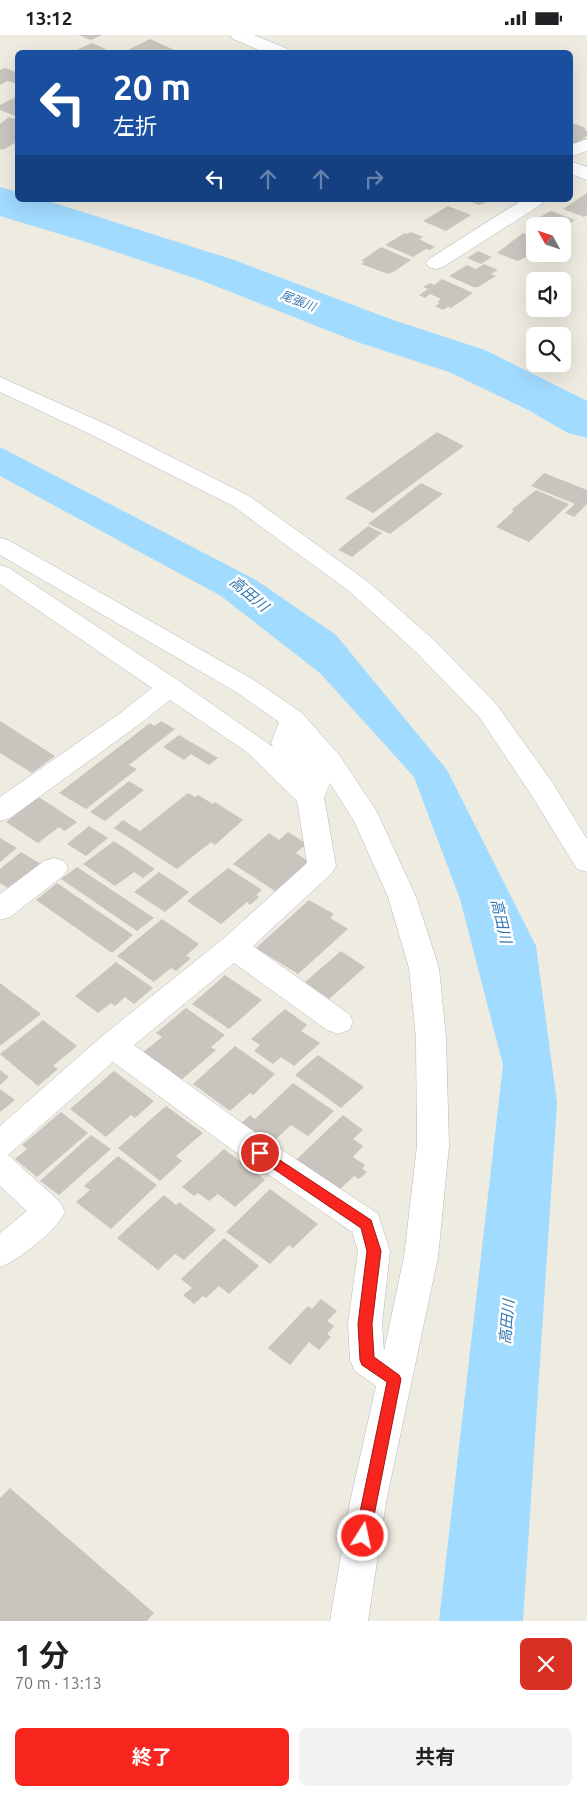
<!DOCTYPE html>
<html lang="ja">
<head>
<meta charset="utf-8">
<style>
	body { margin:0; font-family:Ubuntu,"Noto Sans JP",sans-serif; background:#f2f2f2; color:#202124; height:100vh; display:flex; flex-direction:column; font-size:19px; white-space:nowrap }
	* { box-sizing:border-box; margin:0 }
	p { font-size:16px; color:#757577 }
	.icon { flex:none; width:28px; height:28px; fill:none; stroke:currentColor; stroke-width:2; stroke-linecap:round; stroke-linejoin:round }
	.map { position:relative; height:1586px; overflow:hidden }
	.panel { display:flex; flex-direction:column; background:#fff; flex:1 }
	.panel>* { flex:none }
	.banner { position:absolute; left:15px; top:15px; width:558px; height:152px; border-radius:8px; box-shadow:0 5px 20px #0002; background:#1a4fa0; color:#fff; overflow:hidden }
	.needle { width:32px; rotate:310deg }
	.tools { position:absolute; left:526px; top:182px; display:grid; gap:10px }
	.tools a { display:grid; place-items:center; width:45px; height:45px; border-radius:8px; background:#fff; box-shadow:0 5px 20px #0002; font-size:25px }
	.pin { position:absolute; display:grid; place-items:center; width:42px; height:42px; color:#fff; margin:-21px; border:2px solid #fff; border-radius:50%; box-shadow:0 1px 5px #0007 }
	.me { position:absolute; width:55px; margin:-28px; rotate:10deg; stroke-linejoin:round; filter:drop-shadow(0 0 4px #0008) }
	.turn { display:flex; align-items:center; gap:18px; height:105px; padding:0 15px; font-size:22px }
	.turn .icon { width:65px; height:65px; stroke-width:2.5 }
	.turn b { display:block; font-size:35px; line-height:42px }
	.lanes { display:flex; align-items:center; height:48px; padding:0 15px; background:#0003; justify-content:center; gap:25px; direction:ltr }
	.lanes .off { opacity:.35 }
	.round { display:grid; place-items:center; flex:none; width:52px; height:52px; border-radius:8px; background:#f2f2f2 }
	.summary { display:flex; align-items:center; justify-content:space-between; height:85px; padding:0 15px }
	h1 { font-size:30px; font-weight:700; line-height:38px }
	.primary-button { display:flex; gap:10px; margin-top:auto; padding:10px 15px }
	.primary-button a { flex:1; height:58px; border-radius:8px; background:#f8241e; color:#fff; font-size:20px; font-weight:700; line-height:58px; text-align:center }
	.primary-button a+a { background:#f2f2f2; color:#202124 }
	.status { display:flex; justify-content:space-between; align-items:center; height:35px; padding:0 25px; background:#fff; direction:ltr }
	.status svg { height:14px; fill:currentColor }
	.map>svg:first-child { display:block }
	.water { fill:#a1dbff }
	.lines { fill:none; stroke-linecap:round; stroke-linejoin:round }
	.river { fill:#a1dbff; fill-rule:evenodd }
	.building { fill:#c9c5be }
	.minor-casing { stroke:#b4b9bd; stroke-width:1 }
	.minor { fill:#fff; fill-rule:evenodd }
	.route { fill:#f8241e; stroke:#a11714 }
	.labels { text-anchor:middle; stroke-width:5; stroke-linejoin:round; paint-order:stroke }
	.far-water-label { font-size:12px; font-style:italic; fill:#3377b1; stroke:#fff }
	.water-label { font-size:15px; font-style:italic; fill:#3377b1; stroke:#fff }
</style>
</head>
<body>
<div class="status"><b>13:12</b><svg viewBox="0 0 49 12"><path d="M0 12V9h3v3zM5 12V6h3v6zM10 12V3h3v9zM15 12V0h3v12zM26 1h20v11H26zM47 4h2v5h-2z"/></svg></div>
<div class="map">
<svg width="587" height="1586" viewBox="0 0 587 1586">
	<rect width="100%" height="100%" fill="#eeebe1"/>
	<path class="water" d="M0 412 256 545 336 600 447 735 536 911 557 1068 523 1586H439L503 1030 460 864 414 742 320 638 221 561 0 441Z"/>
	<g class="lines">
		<path class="river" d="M0 152 18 157V165H45L234 225 393 285 485 315 587 366V403L568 398 528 375 449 337 357 307 200 245 83 206 0 181Z"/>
	</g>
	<path class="building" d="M78 0H102L91 5Z
		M150 4 181 18H122Z
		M92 8 106 14 99 18 74 16Z
		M5 33 18 38V49L7 46 0 50V35Z
		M18 61V82L0 75V70Z
		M9 82 18 85V106L3 115 0 114V89Z
		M570 87 586 93 584 95 587 96V101L575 109 570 107Z
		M587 158V180L584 182 563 174Z
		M467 165H492L479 170Z
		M448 171 471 180 446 196 423 186Z
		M551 176 575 185 562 194V191H535V194L525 190Z
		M411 197 423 202 419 204 435 212 430 215 426 214 413 222 385 210 405 198 407 199Z
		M523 198 535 203V217L518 226 497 218Z
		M381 212 411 225 395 236 388 239 361 229 364 227 361 226Z
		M478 216 492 222 481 229 467 223Z
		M484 229 498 235 491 239 496 241 478 252H473L449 241 467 230 476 234Z
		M442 244 473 258 451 273 448 272 443 275 435 271 440 268 437 267 441 264 430 259 425 263 419 260 428 254 423 252 430 248 434 250Z
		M437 397 464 411 373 478 345 463Z
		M544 438 587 455V469L574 482 565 478 575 469 531 451Z
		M421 448 443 459 390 499 368 489Z
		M536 455 569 469 529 507 496 492 514 476 511 475Z
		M368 491 382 498 352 522 338 515Z
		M0 686 55 721 32 738 0 718Z
		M161 686 175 694 129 730 137 734 86 774 59 758 150 688 154 691Z
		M179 700 218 723 209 730 191 719 184 725 163 712Z
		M129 746 144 755 105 786 90 777Z
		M188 758 195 762 198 760 213 769 215 767 243 785 215 810 211 807 177 834 114 793 123 785 140 796Z
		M39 762 77 787 65 796 59 792 38 808 6 787Z
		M89 791 108 803 86 821 67 809Z
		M288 797 307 809 296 818 309 827 275 856 233 829 269 798 279 805Z
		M0 803 17 813 0 827Z
		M114 806 155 834 143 843 134 837 115 851 83 829Z
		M21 817 41 829 10 854 0 848V834Z
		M77 832 154 883 137 896 61 844Z
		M228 833 262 855 256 860 259 862 250 870 247 867 221 889 187 866Z
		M159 837 189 857 165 877 134 857Z
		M57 848 133 900 112 918 36 865Z
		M309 865 334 879 330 883 348 894 298 939 256 913Z
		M162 884 199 909 186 921 191 923 176 936 171 933 154 947 117 921Z
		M341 916 365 932 329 964 305 947Z
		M116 927 153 953 134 969 125 962 115 971 111 968 98 978 75 961Z
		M225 940 262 965 229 994 192 969Z
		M0 948 41 979 0 1011Z
		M186 973 225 1000 211 1012 216 1015 180 1046 142 1018 162 1002 156 998Z
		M285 974 307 990 301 996 320 1008 294 1031 281 1022 273 1029 254 1016 260 1010 251 1004Z
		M43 985 77 1011 53 1031 58 1034 38 1051 0 1019Z
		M235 1011 275 1039 253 1060 250 1058 230 1076 193 1049Z
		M318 1020 364 1052 341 1073 295 1040Z
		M0 1035 9 1042 0 1050Z
		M114 1036 154 1066 135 1083 131 1080 106 1102 70 1074Z
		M293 1048 334 1076 308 1101 291 1090 269 1111 239 1090 250 1080 255 1084Z
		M0 1054 15 1065 0 1077Z
		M166 1071 203 1098 176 1121 182 1126 160 1146 118 1113Z
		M61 1077 88 1098 37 1142 15 1124 27 1114 22 1110Z
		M343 1080 363 1095 353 1104 363 1111 353 1122 365 1130 362 1134 367 1137 359 1144 354 1141 337 1157 295 1126Z
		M91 1100 111 1114 59 1160 40 1146Z
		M224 1114 265 1145 235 1172 218 1159 209 1166 198 1158 194 1161 182 1152Z
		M118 1121 157 1150 111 1194 76 1167 90 1155 84 1151Z
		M270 1154 318 1189 293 1213 289 1210 270 1229 226 1197Z
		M164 1160 176 1170 179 1167 216 1195 184 1225 175 1219 158 1235 117 1203Z
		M224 1203 259 1231 229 1259 219 1251 206 1263 203 1261 194 1269 183 1260 192 1253 181 1244Z
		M321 1264 337 1276 327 1286 334 1291 327 1299 331 1302 319 1315 309 1307 290 1330 268 1313 308 1271 312 1274Z
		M10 1453 154 1578 147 1586H0V1463Z"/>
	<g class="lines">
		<defs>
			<path id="minor" d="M230 0H254L288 14 290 18H266L233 4Z
				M587 104V116L570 122V110Z
				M570 126 587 132V145L570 139Z
				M522 165H545L542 169 443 232 436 234 429 232 426 228 429 224Z
				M0 342 108 390 249 461 367 546 435 606 497 670 552 747 587 804V837L577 834 532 761 479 682 417 618 349 556 233 471 92 400 0 357Z
				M0 503 8 505 254 645 302 678 340 721 377 777 416 862 439 933 446 1003 449 1111 438 1222 386 1467 368 1586H330L350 1467 376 1351 355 1336 350 1325 348 1289 358 1216 352 1197 227 1111 113 1027 8 1120 60 1167 65 1177C56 1196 19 1225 0 1232V1198L27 1176 0 1151V1091L101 1002 223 904 307 828 297 766 247 717 170 665 137 691 10 783 0 786V762L119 679 152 653 0 549V530L9 533 179 646 273 712 271 708 279 687 236 657 0 520ZM330 748 354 786 388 862 409 933 416 1003 417 1111 404 1222 384 1316 382 1289 390 1216 378 1179 249 1093 134 1010 234 928 327 995 338 999 349 995 353 987 349 979 253 911 332 838 336 831 324 762Z
				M54 823 64 826 68 833 64 840 10 882 0 885V859L44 826Z"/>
		</defs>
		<use href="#minor" class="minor-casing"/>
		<use href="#minor" class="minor"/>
	</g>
	<path class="route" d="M260 1112 371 1185 381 1216 372 1289 374 1322 399 1340 401 1344 370 1501 368 1506 363 1508 357 1506 355 1501 387 1347 362 1330 360 1325 358 1289 367 1216 361 1193 256 1122 254 1118 256 1114Z"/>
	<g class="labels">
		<g class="far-water-label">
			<text transform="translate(298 266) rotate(21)" y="4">尾張川</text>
		</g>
		<g class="water-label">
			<text transform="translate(249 559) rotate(40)" y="5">高田川</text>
			<text transform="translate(501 886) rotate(77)" y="5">高田川</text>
			<text transform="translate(507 1287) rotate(-85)" y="5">高田川</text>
		</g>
	</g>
</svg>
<div class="tools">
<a><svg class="needle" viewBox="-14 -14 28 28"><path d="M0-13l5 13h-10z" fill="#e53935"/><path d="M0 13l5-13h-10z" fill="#757577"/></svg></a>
<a><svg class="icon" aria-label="sound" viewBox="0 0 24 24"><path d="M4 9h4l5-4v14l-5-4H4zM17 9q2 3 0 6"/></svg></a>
<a><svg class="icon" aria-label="search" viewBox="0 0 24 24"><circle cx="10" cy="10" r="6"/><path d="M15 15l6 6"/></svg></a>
</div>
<div class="pin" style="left:260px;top:1118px;background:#d93025"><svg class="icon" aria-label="arrive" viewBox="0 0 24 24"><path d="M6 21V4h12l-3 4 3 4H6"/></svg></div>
<svg class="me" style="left:363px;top:1501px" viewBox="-20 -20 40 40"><circle r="17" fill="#f8241e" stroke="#fff" stroke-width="3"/><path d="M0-11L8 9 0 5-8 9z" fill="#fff"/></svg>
<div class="banner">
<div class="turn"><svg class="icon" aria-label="left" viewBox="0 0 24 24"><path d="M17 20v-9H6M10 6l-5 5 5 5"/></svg><div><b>20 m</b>左折</div></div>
<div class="lanes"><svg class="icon" aria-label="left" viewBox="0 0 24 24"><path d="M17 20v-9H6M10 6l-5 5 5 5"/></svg><svg class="icon off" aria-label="ahead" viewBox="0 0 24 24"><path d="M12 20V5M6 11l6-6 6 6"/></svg><svg class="icon off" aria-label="ahead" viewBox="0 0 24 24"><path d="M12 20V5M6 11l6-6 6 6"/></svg><svg class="icon off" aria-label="right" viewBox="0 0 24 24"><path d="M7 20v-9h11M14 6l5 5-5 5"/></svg></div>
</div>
</div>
<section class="panel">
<div class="summary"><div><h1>1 分</h1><p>70 m · 13:13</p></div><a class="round" style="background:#d93025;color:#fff"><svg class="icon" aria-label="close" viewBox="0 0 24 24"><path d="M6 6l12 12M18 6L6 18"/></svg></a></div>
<div class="primary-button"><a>終了</a><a>共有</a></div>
</section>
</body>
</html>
